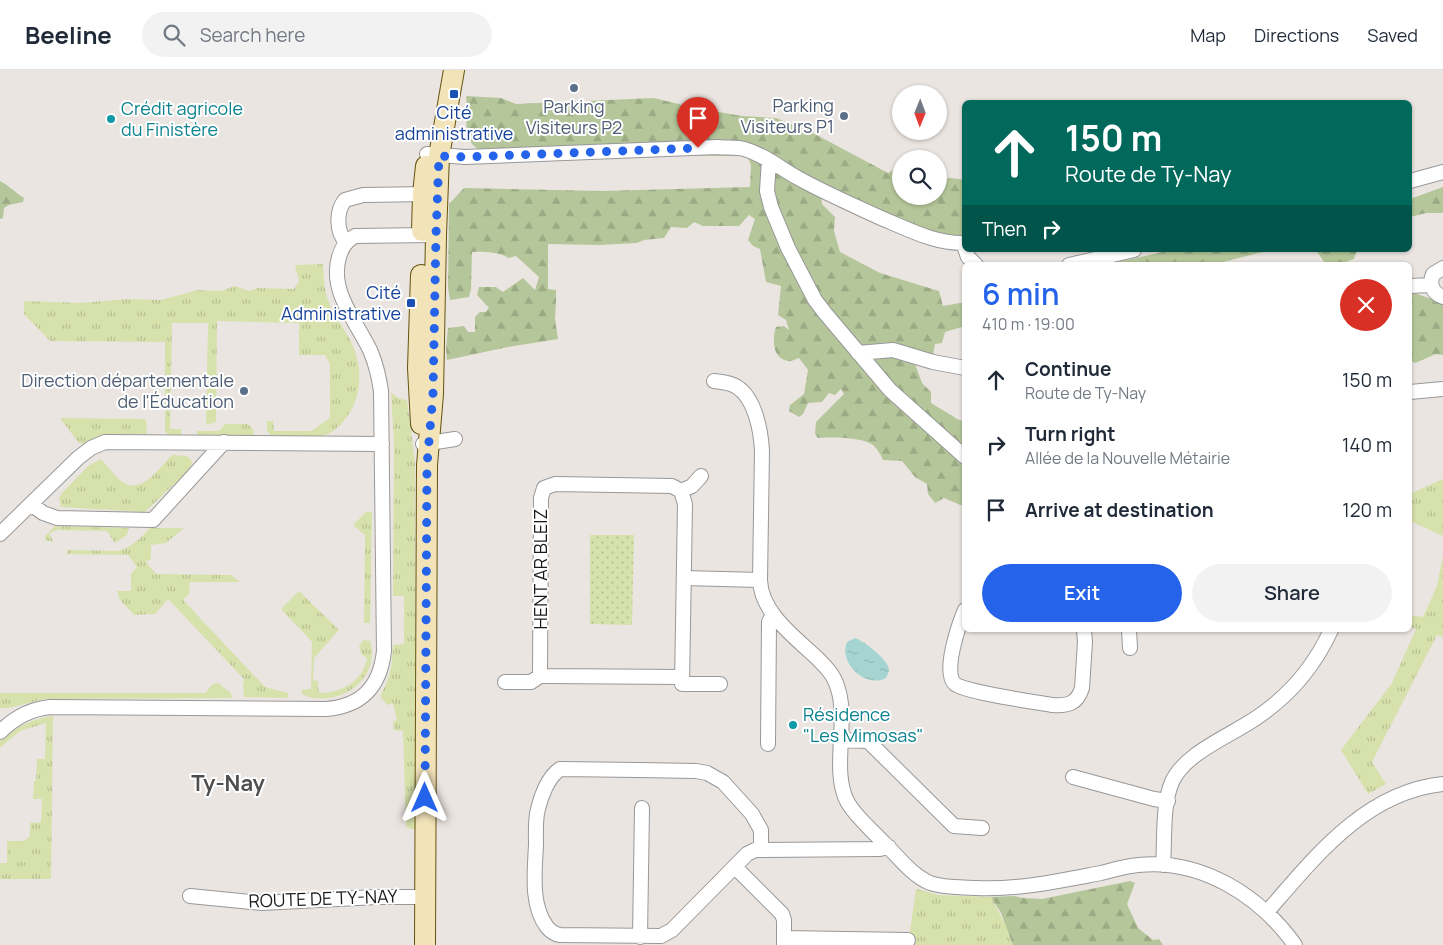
<!DOCTYPE html>
<html lang="en">
<head>
<meta charset="utf-8">
<style>
	body { margin:0; font-family:Manrope,sans-serif; background:#f2f2f3; color:#1f2937; height:100vh; display:flex; flex-direction:column; font-size:19px; white-space:nowrap }
	* { box-sizing:border-box; margin:0 }
	p { font-size:16px; color:#747a83 }
	.icon { flex:none; width:28px; height:28px; fill:none; stroke:currentColor; stroke-width:2; stroke-linecap:round; stroke-linejoin:round }
	.map { position:relative; flex:1; overflow:hidden }
	.panel { position:absolute; left:962px; top:192px; width:450px; height:370px; display:flex; flex-direction:column; background:#fff; border-radius:8px; box-shadow:0 1px 4px #0004 }
	.panel>* { flex:none }
	.top-card { position:absolute; left:962px; top:30px; width:450px; height:152px; border-radius:8px; box-shadow:0 1px 4px #0004; background:#00695c; color:#fff; overflow:hidden }
	.needle { width:32px; rotate:181deg }
	.controls { position:absolute; left:892px; top:15px; display:grid; gap:10px }
	.controls a { display:grid; place-items:center; width:55px; height:55px; border-radius:50%; background:#fff; box-shadow:0 1px 4px #0004; font-size:25px }
	.pin { position:absolute; display:grid; place-items:center; width:42px; height:42px; color:#fff; margin:-51px -21px; border-radius:50% 50% 50% 0; rotate:-45deg; box-shadow:0 0 5px #0007 }
	.pin .icon { rotate:45deg }
	.me { position:absolute; width:55px; margin:-28px; rotate:0deg; stroke-linejoin:round; filter:drop-shadow(0 0 4px #0008) }
	.turn { display:flex; align-items:center; gap:18px; height:105px; padding:0 20px; font-size:22px }
	.turn .icon { width:65px; height:65px; stroke-width:2.5 }
	.turn b { display:block; font-size:35px; line-height:42px }
	.then { display:flex; align-items:center; height:48px; padding:0 20px; background:#0003; gap:10px; font-size:19px }
	.round { display:grid; place-items:center; flex:none; width:52px; height:52px; border-radius:26px; background:#f2f2f3 }
	.overview { display:flex; align-items:center; justify-content:space-between; height:85px; padding:0 20px }
	h1 { font-size:30px; font-weight:600; line-height:38px; color:#2563eb }
	.primary-button { display:flex; gap:10px; margin-top:auto; padding:10px 20px }
	.primary-button a { flex:1; height:58px; border-radius:30px; background:#2563eb; color:#fff; font-size:20px; font-weight:600; line-height:58px; text-align:center }
	.primary-button a+a { background:#f2f2f3; color:#1f2937 }
	ul { padding:0; list-style:none }
	li { display:flex; align-items:center; gap:15px; height:65px; padding:0 20px }
	li div { flex:1 }
	li b { display:block; font-size:19px }
	li em { font-style:normal }
	header { display:flex; align-items:center; gap:30px; box-sizing:border-box; height:70px; padding:0 25px; background:#fff; border-bottom:1px solid #e0e1e3 }
	header strong { font-size:24px }
	nav { display:flex; gap:28px; margin-inline-start:auto; font-size:18px }
	.search { width:350px; height:45px; background:#f2f2f3; display:flex; align-items:center; gap:12px; box-sizing:border-box; padding:0 18px; border-radius:28px; color:#747a83; font-size:19px }
	.map>svg:first-child { display:block }
	.grass { fill:url(#grass-tufts) }
	.forest { fill:url(#forest-firs) }
	.garden { fill:url(#garden-dots) }
	.water { fill:url(#water-ripples) }
	.lines { fill:none; stroke-linecap:round; stroke-linejoin:round }
	.street-casing { stroke:#989898; stroke-width:16 }
	.secondary-casing { stroke:#64530f; stroke-width:22 }
	.street { stroke:#fff; stroke-width:14 }
	.secondary { stroke:#f2e3b9; stroke-width:20 }
	.route { stroke:#2563eb; stroke-width:9; stroke-dasharray:0 16.2 }
	.service-dot { fill:#5c6f8a; stroke:#fff; stroke-width:2 }
	.transit-dot { fill:#1a4fb4; stroke:#fff; stroke-width:2 }
	.culture-dot { fill:#0f9aa8; stroke:#fff; stroke-width:2 }
	.labels { text-anchor:middle; stroke-width:4; stroke-linejoin:round; paint-order:stroke }
	.service-label { font-size:18px; fill:#4e5e75; stroke:#fff; text-anchor:end }
	.culture-label { font-size:18px; fill:#0d838f; stroke:#fff; text-anchor:start }
	.transit-label { font-size:18px; fill:#164399; stroke:#fff }
	.street-label { font-size:18px; fill:#1b1b1b; stroke:#fff }
	.district-label { font-size:22px; font-weight:bold; fill:#4e4e4e; stroke:#fff }
</style>
</head>
<body>
<header>
<strong>Beeline</strong>
<div class="search"><svg class="icon" aria-label="search" viewBox="0 0 24 24"><circle cx="10" cy="10" r="6"/><path d="M15 15l6 6"/></svg>Search here</div>
<nav><a>Map</a><a>Directions</a><a>Saved</a></nav>
</header>
<div class="map">
<svg width="1443" height="875" viewBox="0 0 1443 875">
	<defs>
		<pattern id="grass-tufts" width="24" height="20" patternUnits="userSpaceOnUse" patternTransform="scale(1.25)"><rect width="24" height="20" fill="#d7e1ab"/><path d="M3 7l-1-3M5 7V3M7 7l1-3M15 17l-1-3M17 17v-4M19 17l1-3" fill="none" stroke="#b8c093"/></pattern>
		<pattern id="forest-firs" width="22" height="20" patternUnits="userSpaceOnUse" patternTransform="scale(1.25)"><rect width="22" height="20" fill="#b5c79a"/><path d="M5 1l3.5 6h-7zM16 11l3.5 6h-7z" fill="#9baa84"/></pattern>
		<pattern id="garden-dots" width="8" height="8" patternUnits="userSpaceOnUse" patternTransform="scale(1.25)"><rect width="8" height="8" fill="#d7e1ab"/><path d="M2 2h.1M6 6h.1" fill="none" stroke="#b8c093" stroke-width="1.8" stroke-linecap="round"/></pattern>
		<pattern id="water-ripples" width="26" height="14" patternUnits="userSpaceOnUse" patternTransform="scale(1.25)"><rect width="26" height="14" fill="#a6d5d1"/><path d="M2 4q2-2 4 0t4 0M15 11q2-2 4 0t4 0" fill="none" stroke="#8eb6b3"/></pattern>
	</defs>
	<rect width="100%" height="100%" fill="#ebe5e1"/>
	<path class="grass" d="M323 194C324 207 324 222 330 235 335 247 343 257 349 268 362 291 364 323 348 345 343 353 333 364 322 366 308 369 287 366 272 366L267 361V351H273L274 361H311L330 348V294L325 285H299V253L217 251 216 352 206 355 208 253H172L170 359H181V366L170 365 165 362V272L50 271 24 244V231L80 233 129 229 161 230 198 220 221 221 235 216 249 221 257 218 294 219 299 211 295 195Z
		M391 323 400 329 407 330 415 393 416 760 406 757 403 661 394 660 393 652 397 650 393 633 387 635 380 626C391 607 392 596 393 575L404 574V526H393L394 372Z
		M60 348 144 349 146 350 147 364 118 365 84 375 78 372Z
		M225 354H248L253 359 254 366H197V361H219Z
		M172 385 187 386 192 391 191 398 145 442 61 437 59 428 62 423 88 396 101 389C108 396 116 409 126 414 144 422 161 396 172 385Z
		M1443 409V466L1410 451V424Z
		M366 442H372L370 553H364L365 465 353 455Z
		M55 456 129 458 127 465 115 473 107 461 56 460 49 464 54 472 45 470V466Z
		M150 458H184L166 473 151 475V489L146 492 156 504 231 505 240 512H190L189 524 183 530 265 617 288 623V628L244 627 243 617 244 609 168 529 155 544 134 545 120 530 117 521H131V504L137 497 128 485 67 484V480L117 481C132 478 140 468 150 458Z
		M1443 485V567L1437 565 1372 692 1386 714 1368 724 1341 680 1392 613 1416 559 1410 557V545L1423 547 1437 516Z
		M299 521 339 560 314 588 313 610 318 611V619L320 623C343 622 362 612 367 588L362 585 359 577 363 570 370 571C382 610 337 639 303 625L301 620 311 619 312 572 281 539Z
		M218 613 231 623 232 628 44 629 9 638H0V623H205L213 614Z
		M53 646 51 809H0V793H7V771H24L30 766V753L41 752 42 729H33L34 711H36L37 689H45L46 653 20 661 0 678V671C15 657 32 649 53 646Z
		M916 819 939 825 991 827 1006 856 1013 875H908Z"/>
	<path class="forest" d="M466 26 501 28 516 34 654 28 695 38 742 46 776 48 811 62 888 103 895 99 901 100V126H939V109L951 108 965 110V169L956 170 821 126 822 134 835 147 834 161 840 182 880 203 939 221 943 236 965 232V256L945 262 942 273 935 274 933 285 911 283 922 313 931 322V333L959 350 965 351V437L944 428 935 433 928 424 927 414 915 407 902 391 883 390C881 385 878 380 874 376 865 367 830 367 818 368L815 364 816 352 844 324 841 319 835 325 829 323 822 332 808 333 803 344 799 347 789 341 790 335 804 324 808 300 799 288C796 289 791 292 788 291 772 289 772 268 776 257L784 256 789 260 786 250 778 245 781 216 766 212 760 179 753 176 748 170 755 149 749 145 739 156H703L694 152 687 158 671 157 664 168 644 170 637 173 599 175 548 174V219L556 220V231L555 249 558 269 508 277 447 290 446 278 448 258 464 256 468 262H475V247L480 242H486L489 238 477 225 479 217H496L503 222 523 208 535 220 539 207 516 186 508 188C501 182 481 181 472 182L471 219 469 227 450 230 448 218 449 134 464 118 601 121 750 117 751 95 747 86 494 85C488 83 480 81 475 77 462 65 468 42 466 26Z
		M0 111C7 114 16 123 24 128L23 132 9 135 4 138 3 148 0 149Z
		M1443 117V143H1426L1410 147V129Z
		M1171 180H1271L1211 195H1105Z
		M1316 180H1357L1354 189 1343 193 1326 195Z
		M1410 224H1417L1443 233V285L1436 284 1415 293 1410 290Z
		M1130 811 1135 813 1127 834 1138 858 1153 870 1159 869 1163 875H1013L1001 843 991 827 1015 826 1023 828 1042 829Z"/>
	<path class="garden" d="M590 465H634L632 555 590 554Z"/>
	<path class="water" d="M855 568C864 571 889 590 889 600 889 603 887 605 886 608 865 619 838 592 847 572Z"/>
	<g class="lines">
		<defs>
			<path id="street" d="M427 84 465 87 718 77C726 78 736 77 744 79 765 85 780 98 798 108 825 123 853 135 881 148 908 159 935 174 965 173
				M769 90 767 121 771 137 788 178 815 230 825 243 890 320 965 387
				M1410 111 1443 102
				M346 172C336 162 336 141 345 130L363 125 430 124
				M963 173 968 187 976 195
				M1069 195 1134 180
				M1443 198 1433 204C1429 214 1432 223 1443 227
				M1410 216 1431 215
				M858 283 893 280 933 292 965 298
				M714 311C722 312 730 312 737 317 755 328 761 361 762 381L760 510C761 543 795 567 817 588 825 596 834 605 837 616 850 650 830 701 848 733 857 748 872 760 884 773 898 786 911 805 930 813 944 818 961 817 976 818 1018 820 1059 811 1101 803 1113 800 1126 796 1138 795 1201 788 1260 826 1295 875
				M1410 322 1443 319
				M423 374 455 369
				M681 421 692 416 701 406
				M31 434 43 443 57 448 153 450 224 372
				M0 464 78 388 91 378 105 372 382 374
				M684 508 760 510
				M965 540C959 554 942 603 955 614 965 622 1035 632 1052 635 1068 636 1077 634 1082 618L1085 572 1084 560
				M1129 560 1130 578
				M540 606 541 428 544 418 555 414 672 416 681 421 685 434 682 614H720
				M505 612H531L540 606H545L682 607
				M0 662C14 648 30 639 50 637L326 639C362 636 380 617 384 581L381 321C379 307 376 294 370 280 356 251 329 221 339 187 342 177 346 171 355 166L430 165
				M841 670 868 671 954 756 982 758
				M768 674 769 552 773 544
				M1073 707 1154 729 1168 731
				M761 779V760L752 744 723 712 707 703 696 701 638 700 560 699C548 707 541 726 538 739 535 750 536 762 536 774 535 800 530 835 547 857 551 862 554 864 560 865L661 866 672 860 747 784 755 780 880 779 889 777
				M1163 795C1165 770 1162 735 1172 712 1185 682 1233 665 1259 646 1291 624 1315 595 1331 560
				M735 797 782 844 784 850V875
				M190 826 262 833 376 827H425
				M1267 842C1315 787 1365 722 1443 714
				M640 867 642 738
				M784 868 908 870"/>
			<path id="secondary" d="M422 161 423 124 426 96
				M421 354 418 298 421 205
				M425 875 427 395 433 324 436 165 439 86 454 0"/>
		</defs>
		<use href="#street" class="street-casing"/>
		<use href="#secondary" class="secondary-casing"/>
		<use href="#street" class="street"/>
		<use href="#secondary" class="secondary"/>
	</g>
	<g class="lines">
		<path class="route" d="M425 728 427 395 433 324 436 165 439 86 465 87 698 78"/>
	</g>
	<g class="service-dot">
		<circle cx="574" cy="18" r="5"/>
		<circle cx="844" cy="46" r="5"/>
		<circle cx="244" cy="321" r="5"/>
	</g>
	<g class="transit-dot">
		<rect x="449" y="19" width="10" height="10" rx="2.5"/>
		<rect x="406" y="228" width="10" height="10" rx="2.5"/>
	</g>
	<g class="culture-dot">
		<circle cx="111" cy="49" r="5"/>
		<circle cx="793" cy="655" r="5"/>
	</g>
	<g class="labels">
		<g class="service-label">
			<text x="834" y="42">Parking<tspan x="834" dy="21">Visiteurs P1</tspan></text>
			<text x="574" y="43" text-anchor="middle">Parking<tspan x="574" dy="21">Visiteurs P2</tspan></text>
			<text x="234" y="317">Direction départementale<tspan x="234" dy="21">de l'Éducation</tspan></text>
		</g>
		<g class="culture-label">
			<text x="121" y="45">Crédit agricole<tspan x="121" dy="21">du Finistère</tspan></text>
			<text x="803" y="651">Résidence<tspan x="803" dy="21">"Les Mimosas"</tspan></text>
		</g>
		<g class="transit-label">
			<text x="454" y="49">Cité<tspan x="454" dy="21">administrative</tspan></text>
			<text x="401" y="229" text-anchor="end">Cité<tspan x="401" dy="21">Administrative</tspan></text>
		</g>
		<g class="street-label">
			<text transform="translate(541 499) rotate(-90)" y="6">HENT AR BLEIZ</text>
			<text transform="translate(323 829) rotate(-2)" y="6">ROUTE DE TY-NAY</text>
		</g>
		<g class="district-label">
			<text x="228" y="721">Ty-Nay</text>
		</g>
	</g>
</svg>
<div class="controls">
<a><svg class="needle" viewBox="-14 -14 28 28"><path d="M0-13l5 13h-10z" fill="#e53935"/><path d="M0 13l5-13h-10z" fill="#747a83"/></svg></a>
<a><svg class="icon" aria-label="search" viewBox="0 0 24 24"><circle cx="10" cy="10" r="6"/><path d="M15 15l6 6"/></svg></a>
</div>
<div class="pin" style="left:698px;top:78px;background:#d93025"><svg class="icon" aria-label="arrive" viewBox="0 0 24 24"><path d="M6 21V4h12l-3 4 3 4H6"/></svg></div>
<svg class="me" style="left:425px;top:728px" viewBox="-20 -20 40 40"><path d="M0-17L14 15 0 8-14 15z" fill="#2563eb" stroke="#fff" stroke-width="4"/></svg>
<div class="top-card">
<div class="turn"><svg class="icon" aria-label="ahead" viewBox="0 0 24 24"><path d="M12 20V5M6 11l6-6 6 6"/></svg><div><b>150 m</b>Route de Ty-Nay</div></div>
<div class="then">Then<svg class="icon" aria-label="right" viewBox="0 0 24 24"><path d="M7 20v-9h11M14 6l5 5-5 5"/></svg></div>
</div>
<section class="panel">
<div class="overview"><div><h1>6 min</h1><p>410 m · 19:00</p></div><a class="round" style="background:#d93025;color:#fff"><svg class="icon" aria-label="close" viewBox="0 0 24 24"><path d="M6 6l12 12M18 6L6 18"/></svg></a></div>
<ul>
<li><svg class="icon" aria-label="ahead" viewBox="0 0 24 24"><path d="M12 20V5M6 11l6-6 6 6"/></svg><div><b>Continue</b><p>Route de Ty-Nay</p></div><em>150 m</em></li>
<li><svg class="icon" aria-label="right" viewBox="0 0 24 24"><path d="M7 20v-9h11M14 6l5 5-5 5"/></svg><div><b>Turn right</b><p>Allée de la Nouvelle Métairie</p></div><em>140 m</em></li>
<li><svg class="icon" aria-label="arrive" viewBox="0 0 24 24"><path d="M6 21V4h12l-3 4 3 4H6"/></svg><div><b>Arrive at destination</b></div><em>120 m</em></li>
</ul>
<div class="primary-button"><a>Exit</a><a>Share</a></div>
</section>
</div>
</body>
</html>
